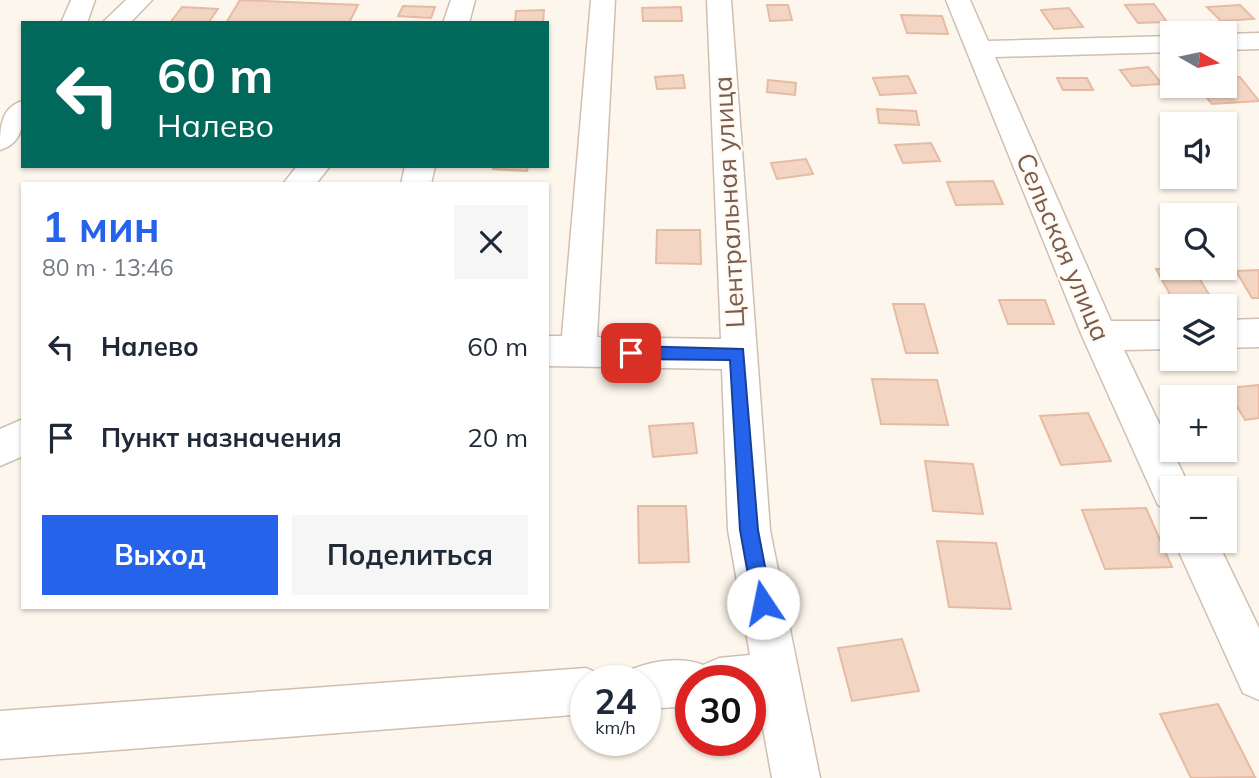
<!DOCTYPE html>
<html lang="ru">
<head>
<meta charset="utf-8">
<style>
	body { margin:0; font-family:Mulish,sans-serif; background:#f6f6f7; color:#1f2937; height:100vh; display:flex; flex-direction:column; font-size:26px; white-space:nowrap }
	* { box-sizing:border-box; margin:0 }
	p { font-size:23px; color:#747a83 }
	.icon { flex:none; width:38px; height:38px; fill:none; stroke:currentColor; stroke-width:2; stroke-linecap:round; stroke-linejoin:round }
	.map { position:relative; flex:1; overflow:hidden }
	.details { position:absolute; left:21px; top:182px; width:528px; height:427px; display:flex; flex-direction:column; background:#fff; border-radius:0px; box-shadow:0 2px 5px #0004 }
	.details>* { flex:none }
	.guide { position:absolute; left:21px; top:21px; width:528px; height:147px; border-radius:0px; box-shadow:0 2px 5px #0004; background:#00695c; color:#fff; overflow:hidden }
	.needle { width:46px; rotate:99deg }
	.controls { position:absolute; left:1160px; top:21px; display:grid; gap:14px }
	.controls a { display:grid; place-items:center; width:77px; height:77px; border-radius:0px; background:#fff; box-shadow:0 2px 5px #0004; font-size:35px }
	.speed { position:absolute; left:570px; top:665px; display:flex; gap:14px; font-size:35px; font-weight:700; text-align:center }
	.speed>* { display:grid; place-content:center; width:91px; height:91px; border-radius:50%; background:#fff; box-shadow:0 2px 5px #0004; line-height:1 }
	.speed small { font-size:18px; font-weight:400 }
	.speed .limit { border:10px solid #d22; background:#fff; color:#111 }
	.pin { position:absolute; display:grid; place-items:center; width:60px; height:60px; color:#fff; margin:-30px; border-radius:14px; box-shadow:0 4px 10px #0006 }
	.me { position:absolute; width:77px; margin:-38px; rotate:349deg; stroke-linejoin:round; filter:drop-shadow(0 0 5px #0008) }
	.turn { display:flex; align-items:center; gap:24px; height:147px; padding:0 21px; font-size:32px }
	.turn .icon { width:91px; height:91px; stroke-width:2.5 }
	.turn b { display:block; font-size:49px; line-height:60px }
	.round { display:grid; place-items:center; flex:none; width:74px; height:74px; border-radius:0px; background:#f6f6f7 }
	.headline { display:flex; align-items:center; justify-content:space-between; height:119px; padding:0 21px }
	h1 { font-size:42px; font-weight:700; line-height:52px; color:#2563eb }
	.action { display:flex; gap:14px; margin-top:auto; padding:14px 21px }
	.action a { flex:1; height:80px; border-radius:0px; background:#2563eb; color:#fff; font-size:28px; font-weight:700; line-height:80px; text-align:center }
	.action a+a { background:#f6f6f7; color:#1f2937 }
	ul { padding:0; list-style:none }
	li { display:flex; align-items:center; gap:21px; height:91px; padding:0 21px }
	li div { flex:1 }
	li b { display:block; font-size:26px }
	li em { font-style:normal }
	.map>svg:first-child { display:block }
	.building { fill:#f3d5c3; stroke:#e6bba3; stroke-width:2 }
	.lines { fill:none; stroke-linecap:round; stroke-linejoin:round }
	.minor-casing { stroke:#d1beb0; stroke-width:3 }
	.minor { fill:#fff; fill-rule:evenodd }
	.route { fill:#2563eb; stroke:#184099; stroke-width:2 }
	.labels { text-anchor:middle; stroke-width:5; stroke-linejoin:round; paint-order:stroke }
	.street-label { font-size:26px; fill:#7a5c4d; stroke:#fffaf3 }
</style>
</head>
<body>
<div class="map">
<svg width="1259" height="778" viewBox="0 0 1259 778">
	<rect width="100%" height="100%" fill="#fdf6ec"/>
	<path class="building" d="M240 0 358 5 349 23H226Z
		M1154 4 1167 22 1138 23 1125 5Z
		M767 5H788L792 20 770 21Z
		M1240 5 1254 19 1221 21 1207 7Z
		M403 6 435 7 431 18 398 16Z
		M182 7 218 9 208 23H170Z
		M681 7 682 21H643L642 8Z
		M1069 8 1083 27 1054 29 1041 10Z
		M544 10 543 23H515L516 11Z
		M901 15 942 16 948 34 907 33Z
		M1148 67 1162 84 1132 86 1120 70Z
		M683 75 685 88 657 89 655 77Z
		M908 76 916 93 880 95 873 78Z
		M1240 77 1259 101 1212 104 1197 86H1225V78Z
		M1057 78H1087L1093 90H1063Z
		M768 80 796 83 795 95 767 92Z
		M877 109 916 111 919 125 879 123Z
		M931 143 940 161 903 163 895 145Z
		M806 159 813 174 777 179 771 163Z
		M494 166H528L527 171 493 169Z
		M993 181 1003 204 956 205 947 182Z
		M657 230H700L701 264 656 263Z
		M1193 268 1210 296 1172 298 1156 269Z
		M1259 270V298H1252L1236 271Z
		M999 300H1045L1054 324H1008Z
		M893 304H924L938 353H906Z
		M872 379 937 380 948 425 881 424Z
		M1259 385V418L1245 420 1226 388Z
		M1088 413 1111 461 1061 465 1040 416Z
		M693 423 697 453 653 457 649 426Z
		M925 461 973 464 983 514 933 511Z
		M638 506H686L689 562 639 563Z
		M1146 508 1172 567 1105 569 1082 510Z
		M937 541 996 543 1011 609 949 607Z
		M902 639 919 691 852 701 838 648Z
		M1218 704 1255 777 1191 778 1160 714Z"/>
	<g class="lines">
		<defs>
			<path id="minor" d="M71 0H95L87 23H61Z
				M126 0H152L130 23H102Z
				M451 0H475L469 23H443Z
				M591 0H615L597 337 721 339 707 0H731L770 530 820 778H772L758 700 751 701V681H691V706L646 709V681H625L630 670C651 661 681 656 703 665L719 658 750 655 728 530 722 369 548 366V336H562Z
				M946 0H970L988 41 1172 36V52L995 57 1111 321H1172V349L1124 350 1190 488H1172V511L1158 505 1082 336Z
				M1259 33V49L1225 50V34Z
				M23 101C23 122 24 143 0 150 0 129 0 107 23 101Z
				M297 166H330L316 184H283Z
				M405 166H435L431 184H401Z
				M1259 319V347L1225 348V320Z
				M23 419V456L0 466V429Z
				M1174 541H1217L1259 628V700L1243 693Z
				M586 668 602 675 605 681H586V714L0 759V711Z"/>
		</defs>
		<use href="#minor" class="minor-casing"/>
		<use href="#minor" class="minor"/>
	</g>
	<path class="route" d="M631 346 743 349 758 530 772 603 769 610 763 612 756 610 753 603 740 530 730 360 631 359 624 353Z"/>
	<g class="labels">
		<g class="street-label">
			<text transform="translate(729 202) rotate(-93)" y="9">Центральная улица</text>
			<text transform="translate(1063 247) rotate(67)" y="9">Сельская улица</text>
		</g>
	</g>
</svg>
<div class="controls">
<a><svg class="needle" viewBox="-14 -14 28 28"><path d="M0-13l5 13h-10z" fill="#e53935"/><path d="M0 13l5-13h-10z" fill="#747a83"/></svg></a>
<a><svg class="icon" aria-label="sound" viewBox="0 0 24 24"><path d="M4 9h4l5-4v14l-5-4H4zM17 9q2 3 0 6"/></svg></a>
<a><svg class="icon" aria-label="search" viewBox="0 0 24 24"><circle cx="10" cy="10" r="6"/><path d="M15 15l6 6"/></svg></a>
<a><svg class="icon" aria-label="layers" viewBox="0 0 24 24"><path d="M12 4l9 5-9 5-9-5zM3 14l9 5 9-5"/></svg></a>
<a>+</a>
<a>−</a>
</div>
<div class="speed"><div>24<small>km/h</small></div><div class="limit">30</div></div>
<div class="pin" style="left:631px;top:353px;background:#d93025"><svg class="icon" aria-label="arrive" viewBox="0 0 24 24"><path d="M6 21V4h12l-3 4 3 4H6"/></svg></div>
<svg class="me" style="left:763px;top:603px" viewBox="-20 -20 40 40"><circle r="19" fill="#fff"/><path d="M0-13L10 11 0 6-10 11z" fill="#2563eb"/></svg>
<div class="guide">
<div class="turn"><svg class="icon" aria-label="left" viewBox="0 0 24 24"><path d="M17 20v-9H6M10 6l-5 5 5 5"/></svg><div><b>60 m</b>Налево</div></div>
</div>
<section class="details">
<div class="headline"><div><h1>1 мин</h1><p>80 m · 13:46</p></div><a class="round"><svg class="icon" aria-label="close" viewBox="0 0 24 24"><path d="M6 6l12 12M18 6L6 18"/></svg></a></div>
<ul>
<li><svg class="icon" aria-label="left" viewBox="0 0 24 24"><path d="M17 20v-9H6M10 6l-5 5 5 5"/></svg><div><b>Налево</b></div><em>60 m</em></li>
<li><svg class="icon" aria-label="arrive" viewBox="0 0 24 24"><path d="M6 21V4h12l-3 4 3 4H6"/></svg><div><b>Пункт назначения</b></div><em>20 m</em></li>
</ul>
<div class="action"><a>Выход</a><a>Поделиться</a></div>
</section>
</div>
</body>
</html>
